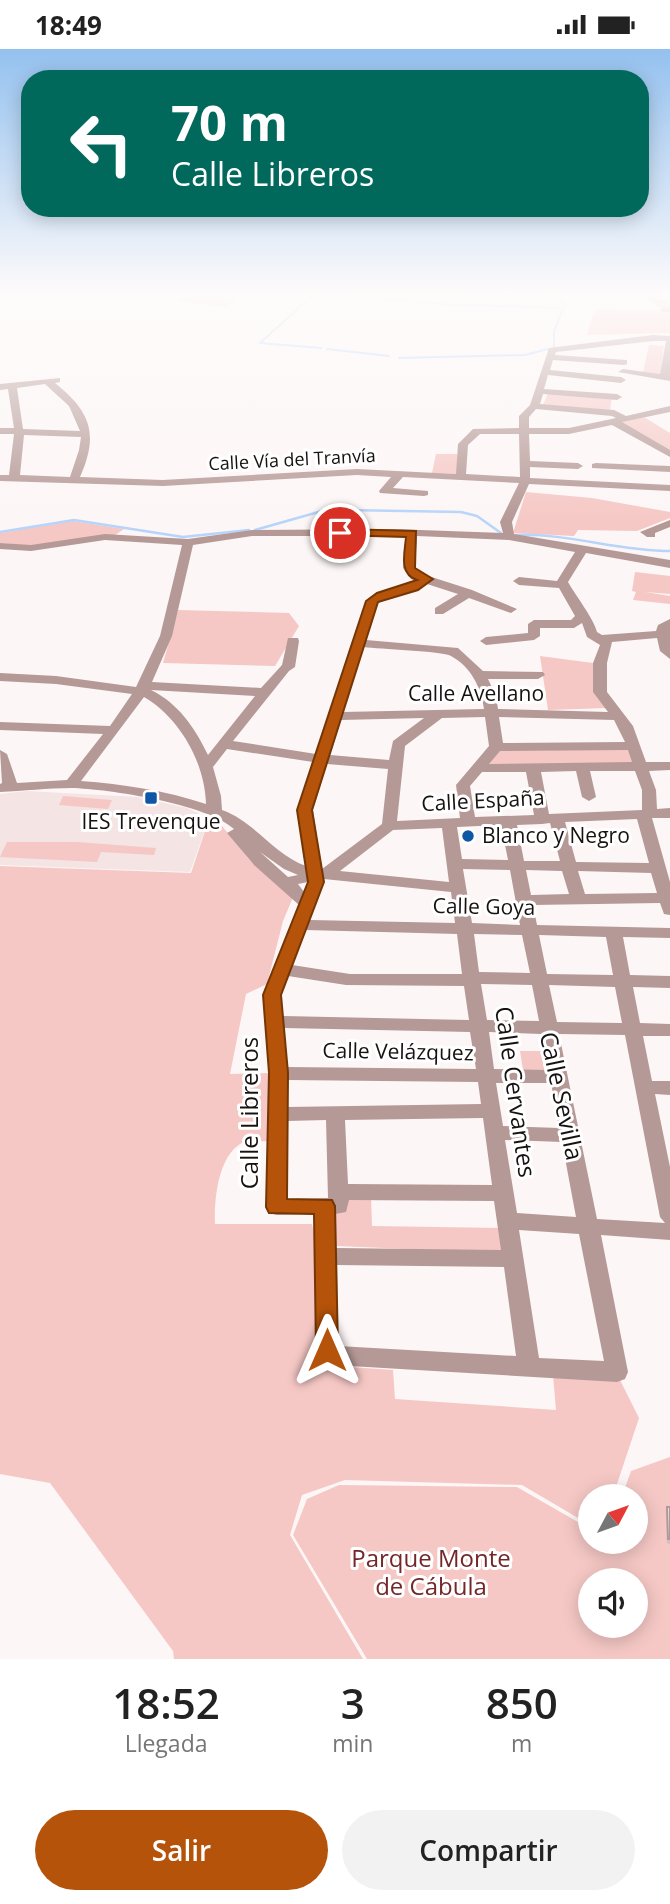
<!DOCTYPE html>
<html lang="es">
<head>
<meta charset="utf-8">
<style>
	body { margin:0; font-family:"Open Sans",sans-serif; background:#f2f2f2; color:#222; height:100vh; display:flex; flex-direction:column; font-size:26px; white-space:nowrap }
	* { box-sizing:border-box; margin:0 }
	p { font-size:23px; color:#767676 }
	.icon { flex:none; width:38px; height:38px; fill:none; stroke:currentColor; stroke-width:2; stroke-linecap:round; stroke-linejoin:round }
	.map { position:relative; height:1610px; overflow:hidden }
	.sheet { display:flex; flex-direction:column; background:#fff; flex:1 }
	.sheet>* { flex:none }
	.top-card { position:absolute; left:21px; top:21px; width:628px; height:147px; border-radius:28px; box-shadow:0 4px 18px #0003; background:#00695c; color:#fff; overflow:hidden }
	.needle { width:46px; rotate:49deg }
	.fabs { position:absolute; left:578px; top:1435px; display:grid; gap:14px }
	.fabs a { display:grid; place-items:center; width:70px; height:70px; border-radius:50%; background:#fff; box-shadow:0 4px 18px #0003; font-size:35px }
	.pin { position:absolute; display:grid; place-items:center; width:60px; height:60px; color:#fff; margin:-30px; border:4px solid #fff; border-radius:50%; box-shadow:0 2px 7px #0007 }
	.me { position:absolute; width:77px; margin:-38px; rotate:0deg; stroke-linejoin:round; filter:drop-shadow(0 0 5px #0008) }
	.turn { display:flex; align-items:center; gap:24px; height:147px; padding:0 35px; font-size:32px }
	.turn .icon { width:91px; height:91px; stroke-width:2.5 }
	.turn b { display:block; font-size:49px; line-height:60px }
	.eta { display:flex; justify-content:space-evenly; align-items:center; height:119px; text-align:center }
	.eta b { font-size:42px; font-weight:600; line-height:49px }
	.cta { display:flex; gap:14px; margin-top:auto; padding:14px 35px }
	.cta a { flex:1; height:80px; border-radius:42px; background:#b45309; color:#fff; font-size:28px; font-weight:600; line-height:80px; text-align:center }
	.cta a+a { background:#f2f2f2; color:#222 }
	.status { display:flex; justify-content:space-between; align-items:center; height:49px; padding:0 35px; background:#fff; direction:ltr }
	.status svg { height:19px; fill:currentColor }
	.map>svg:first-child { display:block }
	.built { fill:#f4e4e3 }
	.green { fill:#f5c8c5; fill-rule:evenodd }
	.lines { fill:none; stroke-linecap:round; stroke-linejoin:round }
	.stream-far1 { stroke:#b7d4fa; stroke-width:2 }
	.stream { stroke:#b7d4fa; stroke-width:2.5 }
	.minor { fill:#b59996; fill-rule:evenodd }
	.wall { fill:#d5bebb }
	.building { fill:#f8ddda; stroke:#ae9b99; stroke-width:2 }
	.route { fill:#b45309; stroke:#753606; stroke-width:2 }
	.poi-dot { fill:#0d57a6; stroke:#fff; stroke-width:2.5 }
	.labels { text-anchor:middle; stroke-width:6; stroke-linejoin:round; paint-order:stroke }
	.far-street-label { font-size:18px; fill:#171212; stroke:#fff }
	.street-label { font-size:21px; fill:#171212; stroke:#fff }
	.poi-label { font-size:21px; fill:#171212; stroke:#fff }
	.near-street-label { font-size:24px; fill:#171212; stroke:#fff }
	.near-park-label { font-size:24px; fill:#732728; stroke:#fff }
</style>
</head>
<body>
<div class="status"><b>18:49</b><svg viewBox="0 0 49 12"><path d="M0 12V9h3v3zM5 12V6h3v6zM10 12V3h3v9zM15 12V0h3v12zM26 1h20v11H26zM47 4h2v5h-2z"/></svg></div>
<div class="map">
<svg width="670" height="1610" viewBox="0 0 670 1610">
	<rect width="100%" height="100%" fill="#fdf6f6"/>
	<path class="built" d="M27 742 138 748 187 759 209 769 190 823 0 816V745Z"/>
	<path class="green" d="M188 246 237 249 225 258 178 253Z
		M595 260 670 261V284L587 286Z
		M649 296 664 297 660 326 643 323Z
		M548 344 612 349 610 361 543 356Z
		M644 368 670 384V403L621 373Z
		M436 405H457V425L432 424Z
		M526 443 592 449 670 463V469L637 482 578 481 574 487 513 484Z
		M73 472 124 480 115 486 33 497 0 494V484Z
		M635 523 670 527V545L645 543 670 547V555L633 551 636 543 632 542Z
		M178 561 289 564 299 577 275 617 163 614Z
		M540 607 593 614C595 630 596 646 607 659L548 661Z
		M631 700 636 715H487L498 702Z
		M63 747 112 751 108 760 59 756Z
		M210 767 218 772 251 813 294 846 283 872 267 935 246 945 230 1025 269 1024 268 1092C260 1093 247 1091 240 1095 218 1109 214 1151 215 1175H312L317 1198 316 1309 336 1317 393 1321 395 1350 556 1361 553 1326 619 1329 639 1369 613 1447H590V1476L522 1436 345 1431 302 1446 290 1486 363 1610H174L173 1602 50 1434 0 1425V817L191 824Z
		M7 793H77L156 799 154 806 101 803 97 813 0 808Z
		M520 1002H549L552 1021H523Z
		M347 1147H371L372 1177 502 1179 504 1204 337 1197 334 1165Z
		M670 1408V1610H367L293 1486 307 1450 339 1436 517 1438 590 1480V1493H635V1447H622L631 1422ZM590 1531H635V1577H590Z"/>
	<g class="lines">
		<path class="stream-far1" d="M313 246 260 294 321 299
			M335 246 444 255 560 259
			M549 246 565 256
			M557 299H554V282L563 260
			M327 300 389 307
			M399 309 525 306 548 300"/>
		<path class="stream" d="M345 461 461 463 477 467 501 484
			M255 481 322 462
			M0 483 74 471 183 488 249 481
			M516 486C568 484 618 502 670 502"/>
		<path class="minor" d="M661 259H670V263H661Z
			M653 286 670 287V332L618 323 623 320 660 325 666 292H653L556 303 555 306 627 311V315L624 316 553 311 550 321 621 328 626 331 621 334 548 326 544 340 617 345 622 348 617 351 543 345 540 355 614 361 626 367 670 357V363L622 373 670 401V408L612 376 569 385H529L530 412 578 414 583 417 578 420 530 418V429L670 436V442L529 435 512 473 514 485 670 511V519L586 504 568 533C576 547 594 570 597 583L602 586 656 582 658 576 670 570V610L660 602 657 589 612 593 607 614V643L633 677 646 713H670V721L649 722 656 741 657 760 670 759V769H652L670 833V866L664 865 660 854 533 856 537 876 670 879V889L623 888 630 926 670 927V939L633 938 640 974 670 975V987H643L652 1032H670V1046L655 1045 670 1118V1191L601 1186 628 1323 625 1330 617 1333 333 1316 325 1313 316 1301 315 1165 277 1166 270 1164 267 1158 269 1024 263 946 299 856 254 816 227 784 234 780C207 755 109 740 71 739 48 739 23 742 0 743V735L2 734 0 701 7 705 17 734 67 731 103 685 0 681V673L110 677 132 645 56 635 0 632V624L56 627 136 638 160 587 182 496 105 491 31 502 0 500V494L31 496 105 485 188 490 252 481 393 480 503 484 500 473 519 434 403 428 393 439 428 442V446L424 447 380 444 379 442 391 428 357 426 163 437 0 432V426H9L14 385H0V379H14L8 340 0 341V335L60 329V333L55 334C91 363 99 385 80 428L163 431 357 420 456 425 458 395 473 380 519 379V367L530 356 549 299ZM45 335 69 357 80 382 23 380 17 339ZM536 360 612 367 616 369 569 379H529V368ZM480 385H519L520 428 466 425 468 396ZM24 386 81 388 79 401 70 428 20 426ZM252 487H406L403 519 411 530 415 531 381 543 366 552 316 705 233 692 289 622 295 618 299 592 298 589H288L282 616 261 639 152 633 172 587 193 496ZM417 487 509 491 575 503 557 532 519 528 513 532 519 536 559 539 575 567 571 571H534L528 575V584L486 588 480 592 486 596 534 591 540 587V579H574L582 574 587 588 600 596 593 614V643L608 663 498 660 496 647 488 630H538L545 626 543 623 483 622 458 599 366 591 378 554 427 535 458 545 435 559V565H443L469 549 511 564 517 560 472 541 419 524 415 519ZM364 598C378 600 442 602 451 607 471 618 481 638 484 660L343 663ZM151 641 255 647 208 706C195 679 178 654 151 641ZM144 648C180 669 205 714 206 755 167 742 123 735 81 732ZM485 668 489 697 456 736 460 769 397 772 405 697 442 669ZM499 668 614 671 625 693 503 694ZM424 669 393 692 389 711 330 706 341 671ZM227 700 313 713 297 761 306 817C273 805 254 772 222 761L221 747 213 718ZM628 701 632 713 489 715 500 702ZM327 715 388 720 382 775 322 820 313 761ZM576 722 582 748 589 752 596 748 590 722H635L642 741V761L549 765 541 723ZM482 723H526L534 766 475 768 470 737ZM637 770 649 814 576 813 565 773ZM542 775 550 774 560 812H524L517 776ZM501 776 508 811 462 810 457 778ZM442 779 449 833 340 822 393 781ZM260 803 284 820 298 826 288 828ZM463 820 510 821 520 876 472 874ZM526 821 562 822 569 845 531 846ZM578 822 651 824 657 844 585 845ZM324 830 451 843 455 874 310 871ZM308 833 304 843 298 835ZM306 881 457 885 462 925H350L292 916ZM474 885 522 886 530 924 479 923ZM539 886 606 888 613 926 547 925ZM288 927 346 936 464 937 469 971 283 967 281 946ZM481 935 532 936 539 972 487 971ZM549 936 615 938 622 974 557 973ZM284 979 470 983 476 1020 287 1018ZM489 983 541 985 548 1021 494 1020ZM559 985 625 986 660 1168 665 1174 597 1170ZM287 1031 478 1033 481 1055 287 1058ZM496 1034H551L559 1079 503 1077ZM483 1069 492 1136 348 1135 345 1071ZM326 1071 328 1149 287 1150V1072ZM505 1091 562 1093 576 1168 517 1164ZM349 1151 494 1152 501 1201 336 1199 335 1165 346 1163ZM519 1181 579 1185 604 1312 539 1309ZM337 1216 504 1218 516 1307 338 1297Z
			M596 414 670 417V423L592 419V415Z
			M670 471V478L655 484V488H647L640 483Z"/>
	</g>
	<path class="wall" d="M637 246H670V259L659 258Z
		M667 1458H670V1495L667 1494 666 1462Z"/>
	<path class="building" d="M648 246H670V253L659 252Z
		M667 1458H670V1490H668Z"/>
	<linearGradient id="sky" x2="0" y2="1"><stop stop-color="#94c1ef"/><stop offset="0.52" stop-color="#fefbfb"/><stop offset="1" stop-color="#fefbfb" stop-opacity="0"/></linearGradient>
	<rect width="670" height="472" fill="url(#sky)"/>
	<path class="route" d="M340 480 416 482 415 519 433 530 418 541 378 553 312 761 324 833 281 946 288 1024 287 1150 332 1151 335 1157 338 1301 335 1307 327 1310 319 1307 316 1301 314 1165 269 1164 266 1158 269 1024 263 946 308 833 297 761 366 552 377 544 417 531C398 525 405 503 406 488L336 486 335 484Z"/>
	<g class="poi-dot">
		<rect x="144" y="742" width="14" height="14" rx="3.5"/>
		<circle cx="468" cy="787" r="7"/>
	</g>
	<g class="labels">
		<g class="far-street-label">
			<text transform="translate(292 411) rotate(-3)" y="6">Calle Vía del Tranvía</text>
		</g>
		<g class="street-label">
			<text x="476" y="652">Calle Avellano</text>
			<text transform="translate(483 752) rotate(-3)" y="7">Calle España</text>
			<text transform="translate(484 858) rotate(1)" y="7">Calle Goya</text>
			<text transform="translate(398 1003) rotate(1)" y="7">Calle Velázquez</text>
		</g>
		<g class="poi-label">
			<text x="151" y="780">IES Trevenque</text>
			<text x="482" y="794" text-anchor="start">Blanco y Negro</text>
		</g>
		<g class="near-street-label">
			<text transform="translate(515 1043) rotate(82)" y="8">Calle Cervantes</text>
			<text transform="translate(561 1047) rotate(78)" y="8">Calle Sevilla</text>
			<text transform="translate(250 1064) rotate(-90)" y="8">Calle Libreros</text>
		</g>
		<g class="near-park-label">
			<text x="431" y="1518">Parque Monte<tspan x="431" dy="28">de Cábula</tspan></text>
		</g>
	</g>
</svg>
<div class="fabs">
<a><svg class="needle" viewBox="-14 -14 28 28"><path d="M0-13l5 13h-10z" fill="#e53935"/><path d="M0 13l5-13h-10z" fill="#767676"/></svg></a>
<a><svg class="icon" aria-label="sound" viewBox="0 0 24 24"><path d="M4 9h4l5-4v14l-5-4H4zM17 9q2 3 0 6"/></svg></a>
</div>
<div class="pin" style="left:340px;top:484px;background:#d93025"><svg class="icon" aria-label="arrive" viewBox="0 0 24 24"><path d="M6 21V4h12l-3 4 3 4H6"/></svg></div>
<svg class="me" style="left:327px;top:1301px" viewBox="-20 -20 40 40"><path d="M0-17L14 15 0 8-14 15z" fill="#b45309" stroke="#fff" stroke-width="4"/></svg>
<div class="top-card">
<div class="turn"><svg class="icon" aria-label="left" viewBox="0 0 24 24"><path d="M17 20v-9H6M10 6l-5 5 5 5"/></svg><div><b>70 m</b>Calle Libreros</div></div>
</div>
</div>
<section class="sheet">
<div class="eta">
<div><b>18:52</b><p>Llegada</p></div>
<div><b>3</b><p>min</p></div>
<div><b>850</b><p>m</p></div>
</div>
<div class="cta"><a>Salir</a><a>Compartir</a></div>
</section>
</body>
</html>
